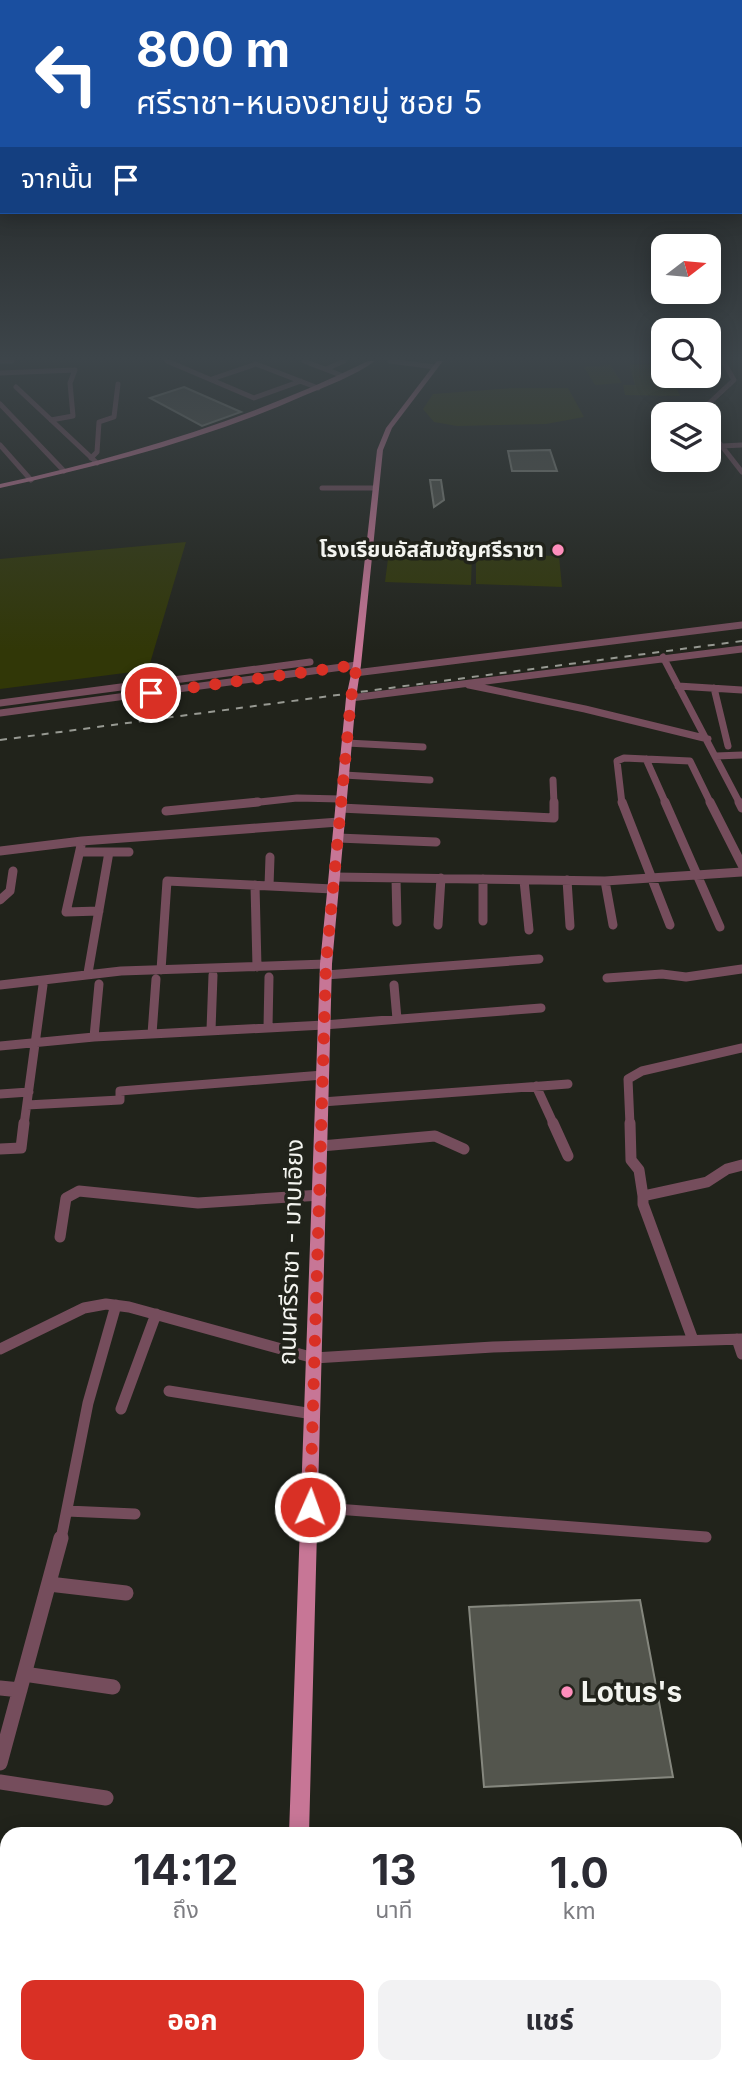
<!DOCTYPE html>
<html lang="th">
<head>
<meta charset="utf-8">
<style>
	body { margin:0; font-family:Inter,"Noto Sans Thai",sans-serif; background:#f2f2f3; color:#2b2b33; height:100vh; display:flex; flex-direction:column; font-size:26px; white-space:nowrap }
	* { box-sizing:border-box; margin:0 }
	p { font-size:23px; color:#7c7c81 }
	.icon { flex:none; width:38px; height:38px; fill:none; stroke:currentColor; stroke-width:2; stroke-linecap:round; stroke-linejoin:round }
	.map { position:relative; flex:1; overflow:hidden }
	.panel { position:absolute; left:0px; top:1827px; width:742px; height:247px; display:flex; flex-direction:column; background:#fff; border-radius:21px 21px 0 0; box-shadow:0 4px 18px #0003 }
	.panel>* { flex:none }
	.hud { position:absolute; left:0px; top:0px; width:742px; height:214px; box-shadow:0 4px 18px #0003; background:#1a4fa0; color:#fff; overflow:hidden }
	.needle { width:46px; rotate:74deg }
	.controls { position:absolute; left:651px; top:234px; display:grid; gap:14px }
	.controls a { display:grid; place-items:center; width:70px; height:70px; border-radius:14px; background:#fff; box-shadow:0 4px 18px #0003; font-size:35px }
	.pin { position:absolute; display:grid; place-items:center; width:60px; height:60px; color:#fff; margin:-30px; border:4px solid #fff; border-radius:50%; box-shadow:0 2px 7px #0007 }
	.me { position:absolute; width:77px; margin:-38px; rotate:2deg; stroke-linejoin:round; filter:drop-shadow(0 0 5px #0008) }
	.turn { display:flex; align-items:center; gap:24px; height:147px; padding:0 21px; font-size:32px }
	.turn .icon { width:91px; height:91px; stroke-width:2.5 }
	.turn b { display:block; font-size:49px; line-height:60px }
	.then { display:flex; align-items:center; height:66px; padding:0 21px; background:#0003; gap:14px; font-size:26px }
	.eta { display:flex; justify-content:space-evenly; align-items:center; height:119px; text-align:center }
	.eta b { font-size:42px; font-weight:700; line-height:49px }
	.cta { display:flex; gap:14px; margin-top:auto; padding:14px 21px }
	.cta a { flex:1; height:80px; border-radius:14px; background:#d93025; color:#fff; font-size:28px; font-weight:700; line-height:80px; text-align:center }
	.cta a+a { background:#f2f2f3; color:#2b2b33 }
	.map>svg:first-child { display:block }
	.green { fill:#313707 }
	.building { fill:#53554d; stroke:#85877e; stroke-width:2 }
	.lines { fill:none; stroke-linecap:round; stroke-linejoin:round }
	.minor-far4 { stroke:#754d5c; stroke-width:5 }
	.minor-far3 { stroke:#754d5c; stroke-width:7 }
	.minor-far2 { stroke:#754d5c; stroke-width:9 }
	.minor-far1 { stroke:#754d5c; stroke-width:11 }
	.minor { stroke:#754d5c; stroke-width:15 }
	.major { fill:#c77696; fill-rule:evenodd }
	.rail { stroke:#979992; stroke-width:2; stroke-dasharray:7 7; stroke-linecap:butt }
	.route { stroke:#d93025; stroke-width:12; stroke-dasharray:0 21.6 }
	.poi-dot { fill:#fe8ebc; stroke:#21231b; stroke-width:2.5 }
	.labels { text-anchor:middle; stroke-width:7; stroke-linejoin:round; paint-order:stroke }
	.far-poi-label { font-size:21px; font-weight:bold; fill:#f3f4ef; stroke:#21231b; text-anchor:end }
	.street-label { font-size:24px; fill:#f3f4ef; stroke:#21231b }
	.near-poi-label { font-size:28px; font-weight:bold; fill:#f3f4ef; stroke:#21231b; text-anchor:start }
</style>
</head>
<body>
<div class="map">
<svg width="742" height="2073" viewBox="0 0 742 2073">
	<rect width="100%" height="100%" fill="#21231b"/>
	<path class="green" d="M629 364H663V376H671L680 396 625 395 623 385H635Z
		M610 365 622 383 595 385 584 367Z
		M512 388H568L584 417 546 424 457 426 434 422 423 409 433 394Z
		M186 542 148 670 0 689V559Z
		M389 551 472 554 471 585 385 582Z
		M476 554 559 556 562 587 476 584Z"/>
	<path class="building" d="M184 387 241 412 202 426 150 398Z
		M550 450 557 471H512L508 451Z
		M430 480H441L444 500 434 507Z
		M640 1600 673 1777 484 1787 469 1607Z"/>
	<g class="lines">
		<path class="minor-far4" d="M0 361H12
			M167 361 254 398 301 381
			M304 361 343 376
			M390 361 435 367
			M326 369 344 361
			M0 373 75 370 70 383 73 416 51 420
			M212 379 256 364 318 388
			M16 387 97 463
			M0 404 64 471
			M708 415 705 407 734 380 723 361
			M709 417 717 440 742 472
			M0 445 31 480
			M722 446 742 445
			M91 458 97 452 99 422 114 417 118 384
			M322 488H375"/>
		<path class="minor-far3" d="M663 657 740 804
			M355 673 742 625
			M469 685 585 709 708 739
			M678 686 742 690
			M714 688 728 746
			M351 698 742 649
			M0 703 310 662
			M0 713 357 665
			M347 743 423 747
			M716 756 742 755
			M646 759 666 804
			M344 775 430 780
			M553 780 554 804
			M241 804 297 798 341 799
			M622 804 617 761 624 758 690 761 711 804"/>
		<path class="minor-far2" d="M622 802 670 925
			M665 802 720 927
			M710 802 742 865
			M739 802 742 808
			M340 808 554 818V802
			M166 811 258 802
			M338 838 436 842
			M82 841 66 912 99 911
			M0 851 82 841 339 822
			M80 852H129
			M334 877 605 881 742 872
			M396 878 397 922
			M483 879V921
			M524 880 529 930
			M567 880 570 926
			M605 881 613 925
			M255 885 257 967
			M269 886 270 857
			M0 900 10 891 13 871
			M438 925 441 878
			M161 970 167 881 333 889
			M88 973 109 852
			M326 975 539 959
			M607 978 662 974 686 977 742 969
			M0 985 121 971 326 964
			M394 985 397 1019
			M268 1027 269 977
			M211 1030 213 975
			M152 1034 156 979
			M94 1037 99 984
			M0 1046 94 1037 324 1025 541 1008
			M536 1086 554 1125
			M0 1094 29 1092
			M322 1102 568 1084
			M27 1105 120 1100V1091L323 1075
			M24 1125 43 985
			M630 1125 628 1079 642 1071 742 1048"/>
		<path class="minor-far1" d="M553 1123 568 1156
			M630 1123 631 1160 639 1170 643 1196
			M321 1146 435 1136 464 1149
			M0 1149 21 1148 24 1123
			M60 1237 66 1198 79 1191 198 1203 321 1195
			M737 1339 742 1354
			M693 1340 643 1204V1196L707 1182 727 1169 742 1165
			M0 1349 84 1308 106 1304 129 1307 314 1358 493 1347 742 1339
			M169 1391 313 1414
			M121 1409 156 1314
			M310 1507 706 1537
			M67 1511 135 1514
			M61 1539 88 1403 116 1305"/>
		<path class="minor" d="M49 1584 126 1593
			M24 1674 113 1687
			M0 1688 20 1690
			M0 1763 61 1538
			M0 1782 106 1798
			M0 1910 7 1908
			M735 1939H742
			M0 2046 7 2044"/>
		<path class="major" d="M368 361H375C354 376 327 386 303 396 206 439 103 465 0 488V484C128 456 250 419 368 361Z
			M437 361H443L392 428 383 450 361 665 356 698 332 964 309 1834H289L320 964 346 698 353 665 377 450 386 428Z
			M282 2067H304V2073H282Z"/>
		<path class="rail" d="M0 740 742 641"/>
	</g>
	<linearGradient id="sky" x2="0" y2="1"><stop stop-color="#12130f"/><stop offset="0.55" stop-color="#3d454a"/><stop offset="1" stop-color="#3d454a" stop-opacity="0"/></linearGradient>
	<rect width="742" height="651" fill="url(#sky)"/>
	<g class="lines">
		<path class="route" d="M151 693 357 665 351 698 326 964 310 1507"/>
	</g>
	<g class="poi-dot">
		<circle cx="558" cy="550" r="7"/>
		<circle cx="567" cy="1692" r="7"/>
	</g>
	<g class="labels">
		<g class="far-poi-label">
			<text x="544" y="557">โรงเรียนอัสสัมชัญศรีราชา</text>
		</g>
		<g class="street-label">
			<text transform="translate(291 1252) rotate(-88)" y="8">ถนนศรีราชา - มาบเอียง</text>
		</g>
		<g class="near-poi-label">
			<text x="581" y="1702">Lotus's</text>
		</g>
	</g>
</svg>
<div class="controls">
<a><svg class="needle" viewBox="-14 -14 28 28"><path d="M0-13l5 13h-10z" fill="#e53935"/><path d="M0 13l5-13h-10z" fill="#7c7c81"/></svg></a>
<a><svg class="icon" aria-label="search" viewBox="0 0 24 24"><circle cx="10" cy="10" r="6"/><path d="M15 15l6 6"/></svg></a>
<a><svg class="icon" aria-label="layers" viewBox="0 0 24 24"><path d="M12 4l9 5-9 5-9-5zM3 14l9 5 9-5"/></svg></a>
</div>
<div class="pin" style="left:151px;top:693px;background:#d93025"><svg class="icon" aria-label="arrive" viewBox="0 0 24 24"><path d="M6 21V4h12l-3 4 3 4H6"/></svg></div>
<svg class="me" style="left:310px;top:1507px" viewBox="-20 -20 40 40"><circle r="17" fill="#d93025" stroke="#fff" stroke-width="3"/><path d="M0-11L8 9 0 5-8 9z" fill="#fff"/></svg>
<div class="hud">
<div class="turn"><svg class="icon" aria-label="left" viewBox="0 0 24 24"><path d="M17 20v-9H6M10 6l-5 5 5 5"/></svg><div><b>800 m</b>ศรีราชา-หนองยายบู่ ซอย 5</div></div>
<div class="then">จากนั้น<svg class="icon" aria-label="arrive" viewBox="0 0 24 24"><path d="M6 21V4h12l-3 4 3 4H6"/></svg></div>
</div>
<section class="panel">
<div class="eta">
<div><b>14:12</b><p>ถึง</p></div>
<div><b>13</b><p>นาที</p></div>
<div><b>1.0</b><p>km</p></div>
</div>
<div class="cta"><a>ออก</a><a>แชร์</a></div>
</section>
</div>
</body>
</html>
